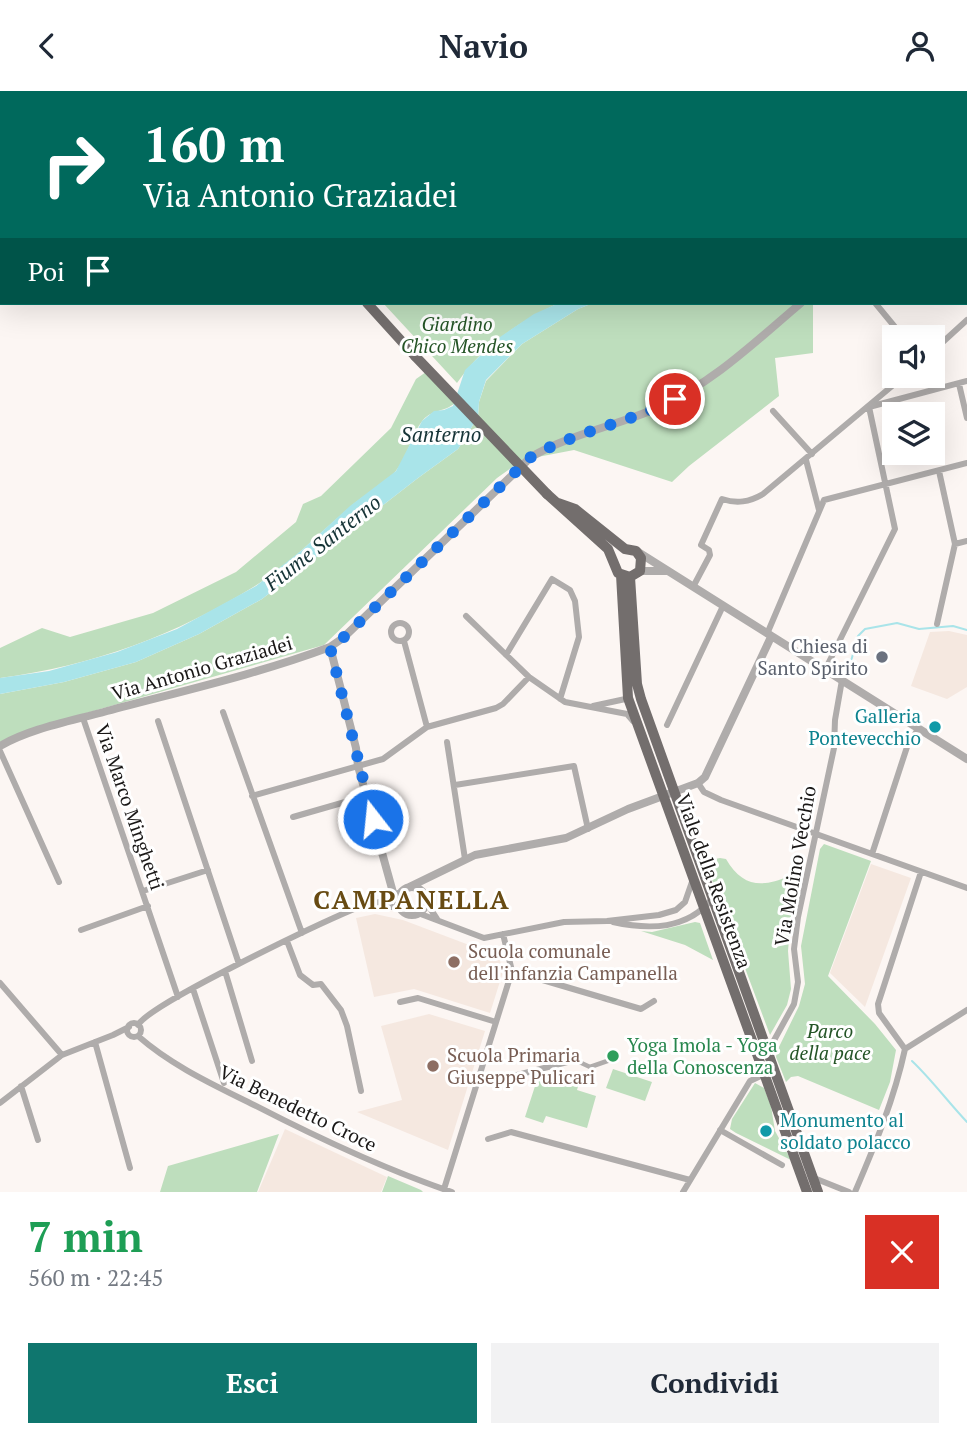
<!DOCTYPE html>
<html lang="it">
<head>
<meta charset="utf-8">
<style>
	body { margin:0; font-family:"PT Serif",serif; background:#f2f2f3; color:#1f2937; height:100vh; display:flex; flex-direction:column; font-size:26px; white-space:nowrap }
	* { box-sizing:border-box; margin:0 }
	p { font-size:23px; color:#747a83 }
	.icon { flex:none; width:38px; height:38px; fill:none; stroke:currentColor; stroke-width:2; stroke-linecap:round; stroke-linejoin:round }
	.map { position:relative; height:1101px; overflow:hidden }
	.panel { display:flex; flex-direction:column; background:#fff; flex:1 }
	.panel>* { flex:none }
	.hud { position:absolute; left:0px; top:0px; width:968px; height:214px; box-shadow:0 7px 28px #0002; background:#00695c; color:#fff; overflow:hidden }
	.controls { position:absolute; left:882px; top:234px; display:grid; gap:14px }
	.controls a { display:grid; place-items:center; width:63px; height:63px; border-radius:0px; background:#fff; box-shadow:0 7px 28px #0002; font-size:35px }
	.pin { position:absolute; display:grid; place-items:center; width:60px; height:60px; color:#fff; margin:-30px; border:4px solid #fff; border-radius:50%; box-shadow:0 2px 7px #0007 }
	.me { position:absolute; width:77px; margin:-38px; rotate:344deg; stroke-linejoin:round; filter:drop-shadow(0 0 5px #0008) }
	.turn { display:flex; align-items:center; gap:24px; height:147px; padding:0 28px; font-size:32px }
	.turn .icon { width:91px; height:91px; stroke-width:2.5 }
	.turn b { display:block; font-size:49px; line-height:60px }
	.then { display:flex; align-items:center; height:66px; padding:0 28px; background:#0003; gap:14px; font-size:26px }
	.round { display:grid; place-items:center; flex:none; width:74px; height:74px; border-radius:0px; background:#f2f2f3 }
	.summary { display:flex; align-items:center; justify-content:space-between; height:119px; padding:0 28px }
	h1 { font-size:42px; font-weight:600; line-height:52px; color:#1e9e55 }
	.cta { display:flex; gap:14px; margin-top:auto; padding:14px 28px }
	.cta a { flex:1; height:80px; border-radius:0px; background:#0f766e; color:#fff; font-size:28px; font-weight:600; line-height:80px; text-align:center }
	.cta a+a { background:#f2f2f3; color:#1f2937 }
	header { display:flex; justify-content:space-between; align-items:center; height:91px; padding:0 28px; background:#fff; font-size:32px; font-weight:600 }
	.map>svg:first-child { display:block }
	.built { fill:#f5e8e0 }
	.green { fill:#bedebd }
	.water { fill:#a9e4e9 }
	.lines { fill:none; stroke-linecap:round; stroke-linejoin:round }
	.stream { stroke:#a9e4e9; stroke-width:2 }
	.pedestrian { stroke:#afacab; stroke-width:4.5 }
	.minor { stroke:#afacab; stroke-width:6 }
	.tertiary { stroke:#afacab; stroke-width:8 }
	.primary { stroke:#736e6d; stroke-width:10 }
	.primary-bridge { stroke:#736e6d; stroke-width:10 }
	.route { stroke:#1a73e8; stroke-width:12; stroke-dasharray:0 21.6 }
	.worship-dot { fill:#6b7280; stroke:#fff; stroke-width:2.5 }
	.culture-dot { fill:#0f9aa8; stroke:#fff; stroke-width:2.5 }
	.education-dot { fill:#8d6e63; stroke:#fff; stroke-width:2.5 }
	.leisure-dot { fill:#2e9e5b; stroke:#fff; stroke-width:2.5 }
	.labels { text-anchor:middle; stroke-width:6; stroke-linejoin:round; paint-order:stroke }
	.park-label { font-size:19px; font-style:italic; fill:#245426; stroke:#fff }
	.worship-label { font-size:19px; fill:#5b616d; stroke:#fff; text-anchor:end }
	.street-label { font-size:19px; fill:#191716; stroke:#fff }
	.culture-label { font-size:19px; fill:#0d838f; stroke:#fff; text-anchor:end }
	.education-label { font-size:19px; fill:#785e54; stroke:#fff; text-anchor:start }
	.leisure-label { font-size:19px; fill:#27864d; stroke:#fff; text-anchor:start }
	.water-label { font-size:21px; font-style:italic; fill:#163437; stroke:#fff }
	.district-label { font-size:26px; font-weight:bold; letter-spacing:2px; fill:#684b13; stroke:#fff }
</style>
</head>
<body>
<header><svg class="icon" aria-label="back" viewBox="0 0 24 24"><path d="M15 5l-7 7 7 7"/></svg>Navio<svg class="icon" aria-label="person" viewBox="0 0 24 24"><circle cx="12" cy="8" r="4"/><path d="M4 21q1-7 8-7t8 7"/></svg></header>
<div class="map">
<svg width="967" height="1101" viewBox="0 0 967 1101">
	<rect width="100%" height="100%" fill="#fcf6f3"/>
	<path class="built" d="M949 540 967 544V596L947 608 911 595 930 541Z
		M871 773 911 787 865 916 830 882Z
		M375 823 403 829 477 857 493 858 498 862 503 881 490 922 414 898 374 906 356 827Z
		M429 923 485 940 448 1059 357 1021 402 1009 381 935Z
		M285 1038 387 1086 381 1101H258Z"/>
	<path class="green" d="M623 0H937L620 2Z
		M383 212H559C520 230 482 255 457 292Z
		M593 212H813V262L775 267 779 305 689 375 672 391 574 359 522 369 497 387 324 554 55 631 0 651V603L64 591 136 571 199 543 262 508 418 387 458 358 478 326 479 311 486 290 522 253 578 218Z
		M426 281 455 312C445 321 433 318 423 329 411 343 408 366 395 381 383 395 363 404 349 417 318 443 289 474 255 495 176 544 92 575 0 587V557L42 537 70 546 153 522 236 481 296 431 303 413 321 405 391 337 416 288Z
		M824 753 871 770 828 885 875 933 896 959 890 991 879 1019 798 985 791 986 786 991 776 966 777 960 799 915 805 893 801 855 820 758Z
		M720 767 726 768C742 796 762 797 789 785L794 789 788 860 791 898 787 914 770 944 705 770Z
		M695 831 700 832 713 869 685 854 641 840 652 841Z
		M613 978 652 991 645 1010 606 997Z
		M561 982 580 988 577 999 596 1005 587 1037 546 1025 543 1032 525 1026 537 989 555 994Z
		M755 992 764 997 771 1015 775 1040 791 1069 736 1042 730 1038 732 1028Z
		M279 1043 257 1101H160L168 1075Z
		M388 1085 421 1099 423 1101H382Z"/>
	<path class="water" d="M559 212H593L578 218 522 253 486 289 479 311 478 326 458 358 418 387 262 508 199 543 136 571 64 591 0 603V587L49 580 117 561 177 538 256 495 302 459 350 415 396 380 422 330 434 320 444 319 453 315 465 279 500 246 534 223Z"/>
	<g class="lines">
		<path class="stream" d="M848 581 858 545 865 538 897 532 919 538 953 535 967 539
			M912 970C932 989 948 1011 967 1031"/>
		<path class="pedestrian" d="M575 969 590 976 613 968"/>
		<path class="minor" d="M457 0 459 2
			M608 2 611 0
			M966 208 967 209
			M876 213 904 247
			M933 260 967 229
			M959 293 967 327
			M773 320 812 363
			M806 369 819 419
			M955 453 967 450
			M693 496 710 464 709 459 701 454 722 408C737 413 749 411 763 403L904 285
			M466 525 529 586 565 611 627 623 633 630
			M391 541a9 9 0 1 1 18 0a9 9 0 1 1-18 0Z
			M937 533 955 453 939 380
			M767 543 824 409 967 372
			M404 550 427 636
			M506 564 552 488 570 499 575 510 579 546 560 608
			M825 579 895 438 869 316 967 290
			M593 615 630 607
			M223 621 302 842
			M83 627 178 906
			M158 630 239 873
			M667 634 723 515
			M447 651 465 768
			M0 660 59 791
			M698 692 704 701 721 709 967 797
			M455 694 574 675 588 738
			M252 705 383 668 427 636 496 617 503 613 529 586
			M293 726 366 705
			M872 763 907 656 918 638
			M143 800 208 779
			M426 811 437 828
			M376 814 400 817
			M418 822 484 847 564 831 607 830 659 824 676 819 685 811 693 788
			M613 831C649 839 687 839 712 808
			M81 839 148 815
			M287 850 300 884 313 894 321 893 341 919 347 935 361 1000
			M225 880 252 970
			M512 880 641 918 654 910
			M0 892 62 964
			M193 898 224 992
			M400 911 418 907 496 931
			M127 939a7 7 0 1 1 14 0a7 7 0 1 1-14 0Z
			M138 934C151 912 321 832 354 818 367 813 382 812 394 805
			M138 945C172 975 214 994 254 1014 318 1047 383 1078 452 1101
			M95 951 130 1077
			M766 958 772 953 794 913 798 891 794 858 798 826 834 657 835 629 842 589
			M905 958 879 922 878 913 921 781
			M905 958 967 919
			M478 987 494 990 575 969
			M21 995 38 1049
			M0 1012 62 964 113 944 129 936
			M720 1039 782 1074
			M488 1048 511 1041 690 1089
			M814 1087 849 1101
			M444 1098 512 880 503 843
			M683 1101 750 990 765 983
			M855 1101C875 1054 894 1009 905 958"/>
		<path class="tertiary" d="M220 2 222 0
			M966 70 967 69
			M638 461 967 668
			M640 480H665
			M330 556 356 657 358 675 394 805 401 802
			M0 655C31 637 72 630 107 620 182 600 258 583 330 556L343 547 531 366C570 343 616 335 657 317 712 293 756 250 801 212
			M398 810a14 14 0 1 1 28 0a14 14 0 1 1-28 0Z
			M405 798 475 764 566 747 628 718 698 692 705 686 771 546"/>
		<path class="primary" d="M0 197H2
			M367 212 415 265
			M547 403 608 458 618 482 630 486 640 480 641 467 636 460 625 458 575 418 558 412
			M621 484 628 607 807 1101
			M630 486 637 593 641 608 818 1101"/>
		<path class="primary-bridge" d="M415 265 547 403"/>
	</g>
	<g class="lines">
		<path class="route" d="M373 728 330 556 343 547 531 366C576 340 629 332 675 308"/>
	</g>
	<circle class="worship-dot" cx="882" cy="566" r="7"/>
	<g class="culture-dot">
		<circle cx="935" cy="636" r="7"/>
		<circle cx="766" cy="1040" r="7"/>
	</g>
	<g class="education-dot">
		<circle cx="454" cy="871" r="7"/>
		<circle cx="433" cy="975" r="7"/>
	</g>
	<circle class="leisure-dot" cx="613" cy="965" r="7"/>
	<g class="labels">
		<g class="park-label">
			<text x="457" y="240">Giardino<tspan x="457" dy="22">Chico Mendes</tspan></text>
			<text x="830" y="947">Parco<tspan x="830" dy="22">della pace</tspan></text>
		</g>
		<g class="worship-label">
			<text x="868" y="562">Chiesa di<tspan x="868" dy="22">Santo Spirito</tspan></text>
		</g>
		<g class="street-label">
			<text transform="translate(202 577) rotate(-16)" y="7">Via Antonio Graziadei</text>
			<text transform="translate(130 716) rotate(71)" y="7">Via Marco Minghetti</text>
			<text transform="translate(795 775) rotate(-80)" y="7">Via Molino Vecchio</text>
			<text transform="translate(714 790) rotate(70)" y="7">Viale della Resistenza</text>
			<text transform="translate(298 1017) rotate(26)" y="7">Via Benedetto Croce</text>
		</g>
		<g class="culture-label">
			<text x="921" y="632">Galleria<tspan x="921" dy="22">Pontevecchio</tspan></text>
			<text x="780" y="1036" text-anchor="start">Monumento al<tspan x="780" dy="22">soldato polacco</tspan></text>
		</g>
		<g class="education-label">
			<text x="468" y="867">Scuola comunale<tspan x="468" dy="22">dell'infanzia Campanella</tspan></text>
			<text x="447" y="971">Scuola Primaria<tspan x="447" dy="22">Giuseppe Pulicari</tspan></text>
		</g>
		<g class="leisure-label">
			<text x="627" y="961">Yoga Imola - Yoga<tspan x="627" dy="22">della Conoscenza</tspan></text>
		</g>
		<g class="water-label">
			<text x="441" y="351">Santerno</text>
			<text transform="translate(323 452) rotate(-38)" y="7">Fiume Santerno</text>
		</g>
		<g class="district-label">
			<text x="412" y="818">CAMPANELLA</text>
		</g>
	</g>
</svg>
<div class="controls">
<a><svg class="icon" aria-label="sound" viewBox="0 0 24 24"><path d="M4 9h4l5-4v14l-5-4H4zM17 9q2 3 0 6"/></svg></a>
<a><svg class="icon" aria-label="layers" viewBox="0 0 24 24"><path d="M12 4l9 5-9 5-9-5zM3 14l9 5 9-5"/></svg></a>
</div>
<div class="pin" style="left:675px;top:308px;background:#d93025"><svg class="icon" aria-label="arrive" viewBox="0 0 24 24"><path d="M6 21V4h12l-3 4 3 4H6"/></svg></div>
<svg class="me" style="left:373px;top:728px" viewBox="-20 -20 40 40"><circle r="17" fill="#1a73e8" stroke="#fff" stroke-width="3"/><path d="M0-11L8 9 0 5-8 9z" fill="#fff"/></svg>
<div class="hud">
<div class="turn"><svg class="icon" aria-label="right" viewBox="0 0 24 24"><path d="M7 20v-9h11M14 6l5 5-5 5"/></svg><div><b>160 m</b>Via Antonio Graziadei</div></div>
<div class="then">Poi<svg class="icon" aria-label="arrive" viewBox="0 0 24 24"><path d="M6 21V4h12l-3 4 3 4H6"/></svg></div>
</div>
</div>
<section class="panel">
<div class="summary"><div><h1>7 min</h1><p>560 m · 22:45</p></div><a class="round" style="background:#d93025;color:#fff"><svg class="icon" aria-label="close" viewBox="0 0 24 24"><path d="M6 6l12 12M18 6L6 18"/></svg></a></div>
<div class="cta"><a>Esci</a><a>Condividi</a></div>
</section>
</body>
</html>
